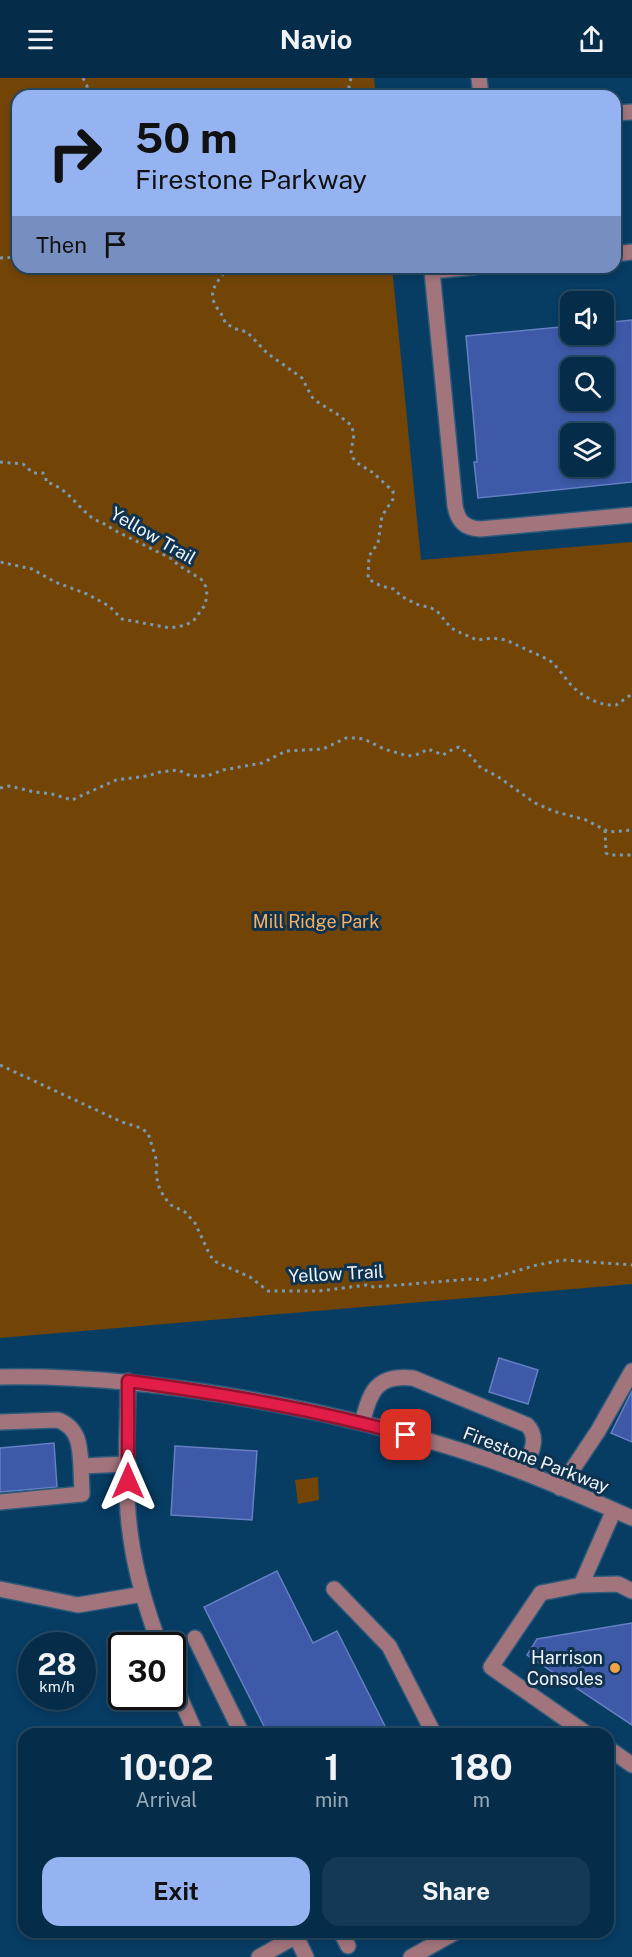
<!DOCTYPE html>
<html lang="en">
<head>
<meta charset="utf-8">
<style>
	body { margin:0; font-family:"Public Sans",sans-serif; background:#133954; color:#f1f3f6; height:100vh; display:flex; flex-direction:column; font-size:22px; white-space:nowrap }
	* { box-sizing:border-box; margin:0 }
	p { font-size:20px; color:#97a8b5 }
	.icon { flex:none; width:33px; height:33px; fill:none; stroke:currentColor; stroke-width:2; stroke-linecap:round; stroke-linejoin:round }
	.map { position:relative; flex:1; overflow:hidden }
	.side { position:absolute; left:18px; top:1650px; width:596px; height:210px; display:flex; flex-direction:column; background:#052d4a; border-radius:18px; box-shadow:0 3px 9px #0003,0 0 0 2px #264962 }
	.side>* { flex:none }
	.top-card { position:absolute; left:12px; top:12px; width:609px; height:183px; border-radius:18px; box-shadow:0 3px 9px #0003,0 0 0 2px #264962; background:#95b2f1; color:#111; overflow:hidden }
	.fabs { position:absolute; left:560px; top:213px; display:grid; gap:12px }
	.fabs a { display:grid; place-items:center; width:54px; height:54px; border-radius:12px; background:#052d4a; box-shadow:0 3px 9px #0003,0 0 0 2px #264962; font-size:30px }
	.speed { position:absolute; left:18px; top:1554px; display:flex; gap:12px; font-size:30px; font-weight:700; text-align:center }
	.speed>* { display:grid; place-content:center; width:78px; height:78px; border-radius:50%; background:#052d4a; box-shadow:0 3px 9px #0003,0 0 0 2px #264962; line-height:1 }
	.speed small { font-size:15px; font-weight:400 }
	.speed .limit { border:3px solid #111; border-radius:9px; background:#fff; color:#111 }
	.pin { position:absolute; display:grid; place-items:center; width:51px; height:51px; color:#fff; margin:-26px; border-radius:12px; box-shadow:0 3px 9px #0006 }
	.me { position:absolute; width:66px; margin:-33px; rotate:0deg; stroke-linejoin:round; filter:drop-shadow(0 0 4px #0008) }
	.turn { display:flex; align-items:center; gap:21px; height:126px; padding:0 24px; font-size:27px }
	.turn .icon { width:78px; height:78px; stroke-width:2.5 }
	.turn b { display:block; font-size:42px; line-height:51px }
	.then { display:flex; align-items:center; height:57px; padding:0 24px; background:#0003; gap:12px; font-size:22px }
	.eta { display:flex; justify-content:space-evenly; align-items:center; height:102px; text-align:center }
	.eta b { font-size:36px; font-weight:700; line-height:42px }
	.action { display:flex; gap:12px; margin-top:auto; padding:12px 24px }
	.action a { flex:1; height:69px; border-radius:18px; background:#95b2f1; color:#111; font-size:24px; font-weight:700; line-height:69px; text-align:center }
	.action a+a { background:#133954; color:#f1f3f6 }
	header { display:flex; justify-content:space-between; align-items:center; height:78px; padding:0 24px; background:#052d4a; font-size:27px; font-weight:700 }
	.map>svg:first-child { display:block }
	.green { fill:#724507 }
	.building { fill:#3d59a8; stroke:#657fc2; stroke-width:1.5; fill-rule:evenodd }
	.lines { fill:none; stroke-linecap:round; stroke-linejoin:round }
	.minor-casing { stroke:#2c5a7b; stroke-width:18 }
	.path { stroke:#7b98af; stroke-width:3; stroke-dasharray:3 4.5; stroke-linecap:butt }
	.minor { stroke:#a2747c; stroke-width:15 }
	.route-casing { stroke:#92132f; stroke-width:15 }
	.route { stroke:#e11d48; stroke-width:10 }
	.poi-dot { fill:#f4a344; stroke:#0f324e; stroke-width:2 }
	.labels { text-anchor:middle; stroke-width:6; stroke-linejoin:round; paint-order:stroke }
	.street-label { font-size:18px; fill:#eff5fc; stroke:#0f324e }
	.park-label { font-size:18px; fill:#f7af5f; stroke:#0f324e }
	.poi-label { font-size:18px; fill:#eff5fc; stroke:#0f324e; text-anchor:end }
</style>
</head>
<body>
<header><svg class="icon" aria-label="menu" viewBox="0 0 24 24"><path d="M4 6h16M4 12h16M4 18h16"/></svg>Navio<svg class="icon" aria-label="share" viewBox="0 0 24 24"><path d="M12 15V3M7 8l5-5 5 5M5 13v7h14v-7"/></svg></header>
<div class="map">
<svg width="632" height="1879" viewBox="0 0 632 1879">
	<rect width="100%" height="100%" fill="#073c63"/>
	<path class="green" d="M0 0H374L376 18H18V189H392L421 482 632 464V1206L0 1260Z
		M318 1399 319 1422 298 1426 295 1402Z"/>
	<path class="building" d="M632 242V404L478 420 474 384H477L475 358 466 258 570 248V256H603V245ZM570 290H603V322H570ZM570 356H603V388H570Z
		M499 1280 538 1292 528 1326 489 1314Z
		M632 1313V1364L611 1355Z
		M54 1365 57 1409 0 1414V1370Z
		M175 1368 257 1373 252 1442 171 1437Z
		M277 1493 313 1565 337 1553 389 1656H268L204 1529Z
		M632 1545V1647L527 1577 537 1561Z"/>
	<g class="lines">
		<defs>
			<path id="minor" d="M479 0 481 18
				M615 35 632 34
				M615 176 632 174
				M474 189 432 193 455 428C458 443 464 450 480 451L632 437
				M0 1299C106 1297 211 1312 315 1334 387 1350 459 1369 528 1396 563 1410 598 1425 632 1440
				M128 1303C128 1355 123 1409 131 1461 136 1497 147 1533 160 1568
				M0 1344 58 1342C79 1350 80 1368 81 1388L128 1386
				M362 1345C370 1314 376 1296 413 1300L527 1347C541 1361 529 1379 522 1394
				M560 1410 598 1353 632 1293
				M0 1424 82 1416 81 1388
				M581 1507 618 1506 632 1513
				M0 1511 78 1527 143 1516
				M334 1511 389 1568 434 1656
				M195 1560 242 1656
				M172 1601 196 1656
				M587 1656 491 1589 541 1515 581 1507 614 1432
				M608 1670 632 1687
				M294 1854 306 1879
				M341 1854 348 1868
				M259 1879 296 1858
				M411 1879 456 1854"/>
		</defs>
		<use href="#minor" class="minor-casing"/>
		<path class="path" d="M83 0 87 8 88 18
			M350 18 349 9 351 0
			M0 180 18 179
			M228 189C222 199 208 211 214 224 217 232 224 237 225 245L236 251 247 254 267 275 302 300 312 319 316 323 337 336 351 347 354 356 351 374 353 380 357 385 372 394 393 413V421L382 438 378 465 369 478 368 501 381 508 394 511 401 518 416 526 431 530 437 533 451 550 461 555 477 562 493 560 506 562 549 582C558 589 564 599 572 608 583 619 600 628 616 627L632 616
			M0 384 23 386 33 395H43L46 399V404C66 409 76 427 91 439 98 444 105 445 112 451L172 481 178 487 201 501 206 509 207 517 205 527 194 542 186 547 170 550 122 541 109 528 87 516 55 504 32 491 0 484
			M0 710 9 708 18 710 34 714 52 716 72 722 116 702 147 698 160 694 178 692 191 698H207L223 692 262 685 286 673 323 671 346 660H355L364 661 384 671 408 678 419 676 428 671 443 677 453 671 459 669 468 675 481 690 497 698 535 725 553 733 586 742 609 754 632 752
			M605 752 606 775 609 777H632
			M0 987 122 1044 141 1050 148 1055 157 1084 156 1097 159 1109 164 1119 171 1127 185 1134 195 1145 208 1173 213 1182 218 1185 250 1199 268 1213H319L367 1207 374 1209 471 1201 485 1202 537 1187 563 1182 632 1187"/>
		<use href="#minor" class="minor"/>
	</g>
	<g class="lines">
		<defs>
			<path id="route" d="M128 1403V1303C222 1316 315 1331 406 1357"/>
		</defs>
		<use href="#route" class="route-casing"/>
		<use href="#route" class="route"/>
	</g>
	<circle class="poi-dot" cx="615" cy="1590" r="6"/>
	<g class="labels">
		<g class="street-label">
			<text transform="translate(153 458) rotate(30)" y="6">Yellow Trail</text>
			<text transform="translate(336 1196) rotate(-3)" y="6">Yellow Trail</text>
			<text transform="translate(536 1382) rotate(21)" y="6">Firestone Parkway</text>
		</g>
		<g class="park-label">
			<text x="316" y="850">Mill Ridge Park</text>
		</g>
		<g class="poi-label">
			<text x="603" y="1586">Harrison<tspan x="603" dy="21">Consoles</tspan></text>
		</g>
	</g>
</svg>
<div class="fabs">
<a><svg class="icon" aria-label="sound" viewBox="0 0 24 24"><path d="M4 9h4l5-4v14l-5-4H4zM17 9q2 3 0 6"/></svg></a>
<a><svg class="icon" aria-label="search" viewBox="0 0 24 24"><circle cx="10" cy="10" r="6"/><path d="M15 15l6 6"/></svg></a>
<a><svg class="icon" aria-label="layers" viewBox="0 0 24 24"><path d="M12 4l9 5-9 5-9-5zM3 14l9 5 9-5"/></svg></a>
</div>
<div class="speed"><div>28<small>km/h</small></div><div class="limit">30</div></div>
<div class="pin" style="left:406px;top:1357px;background:#d93025"><svg class="icon" aria-label="arrive" viewBox="0 0 24 24"><path d="M6 21V4h12l-3 4 3 4H6"/></svg></div>
<svg class="me" style="left:128px;top:1403px" viewBox="-20 -20 40 40"><path d="M0-17L14 15 0 8-14 15z" fill="#e11d48" stroke="#fff" stroke-width="4"/></svg>
<div class="top-card">
<div class="turn"><svg class="icon" aria-label="right" viewBox="0 0 24 24"><path d="M7 20v-9h11M14 6l5 5-5 5"/></svg><div><b>50 m</b>Firestone Parkway</div></div>
<div class="then">Then<svg class="icon" aria-label="arrive" viewBox="0 0 24 24"><path d="M6 21V4h12l-3 4 3 4H6"/></svg></div>
</div>
<section class="side">
<div class="eta">
<div><b>10:02</b><p>Arrival</p></div>
<div><b>1</b><p>min</p></div>
<div><b>180</b><p>m</p></div>
</div>
<div class="action"><a>Exit</a><a>Share</a></div>
</section>
</div>
</body>
</html>
